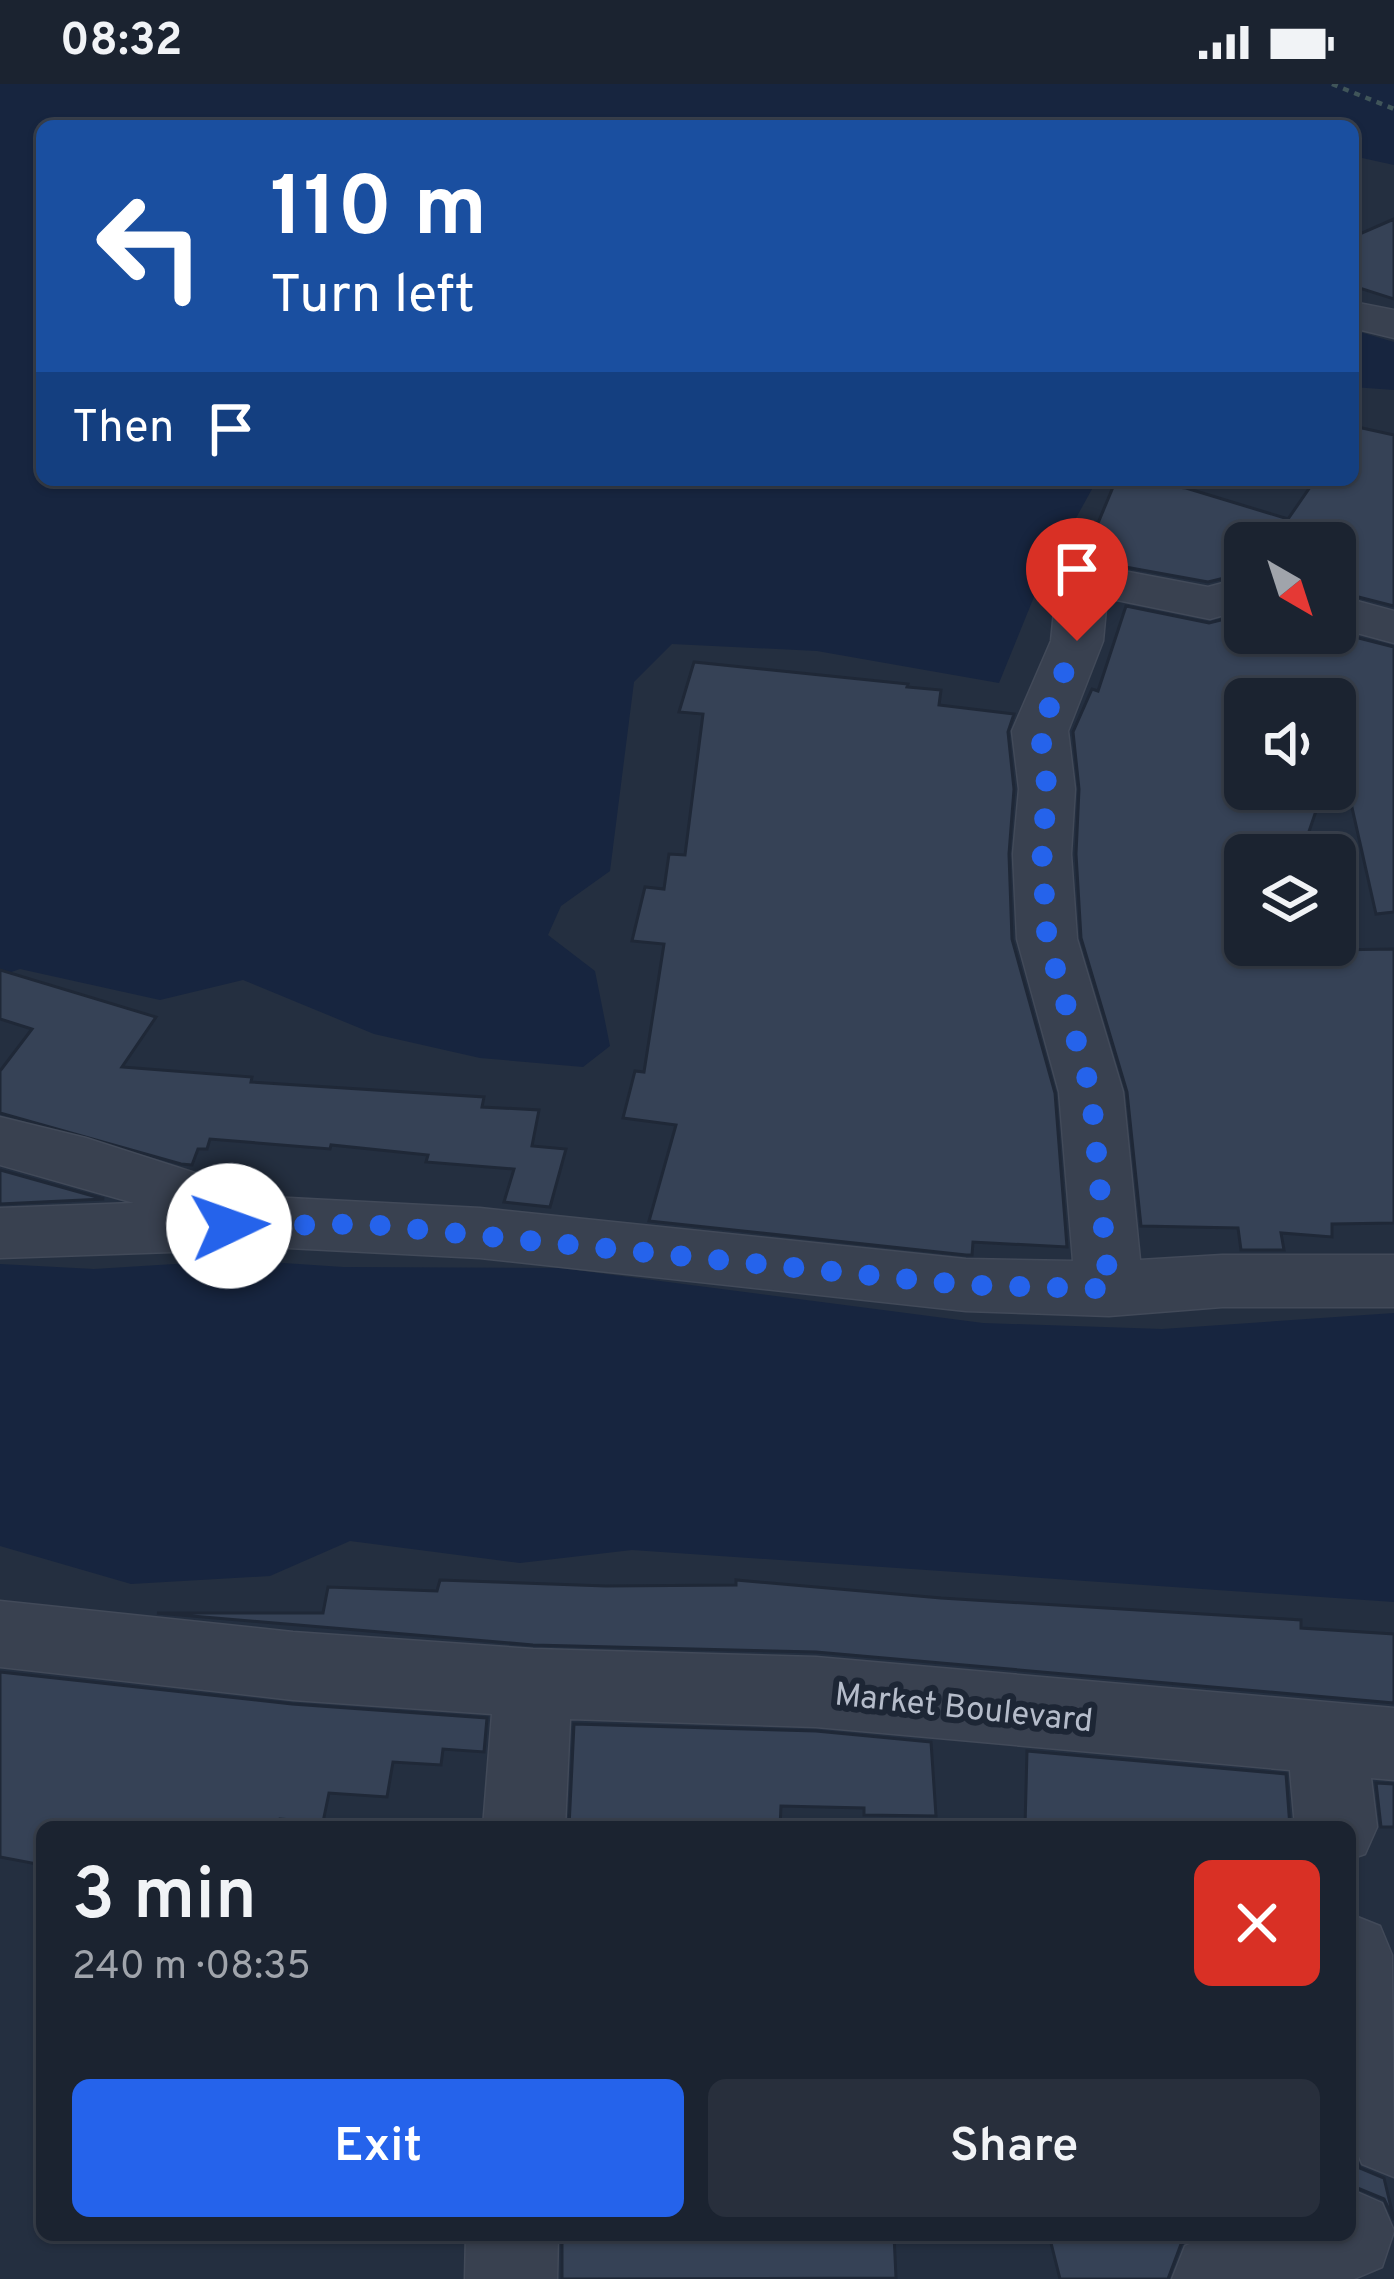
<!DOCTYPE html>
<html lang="en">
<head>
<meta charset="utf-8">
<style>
	body { margin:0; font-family:Overpass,sans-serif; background:#282f3c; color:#f1f3f6; height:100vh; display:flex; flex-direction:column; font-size:45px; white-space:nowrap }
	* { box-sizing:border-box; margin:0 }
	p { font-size:39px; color:#a0a4ab }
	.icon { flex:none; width:66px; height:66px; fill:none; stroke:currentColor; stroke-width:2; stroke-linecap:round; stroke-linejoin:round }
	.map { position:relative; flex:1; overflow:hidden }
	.details { position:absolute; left:36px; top:1737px; width:1320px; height:420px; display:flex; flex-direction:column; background:#1b2330; border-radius:18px; box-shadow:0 3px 9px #0004,0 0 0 3px #39404c }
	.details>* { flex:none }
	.hud { position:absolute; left:36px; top:36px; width:1323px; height:366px; border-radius:18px; box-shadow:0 3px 9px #0004,0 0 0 3px #39404c; background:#1a4fa0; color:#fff; overflow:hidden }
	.needle { width:78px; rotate:141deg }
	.fabs { position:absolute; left:1224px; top:438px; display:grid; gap:24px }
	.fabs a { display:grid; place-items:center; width:132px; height:132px; border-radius:18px; background:#1b2330; box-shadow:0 3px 9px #0004,0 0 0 3px #39404c; font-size:60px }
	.pin { position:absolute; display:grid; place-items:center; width:102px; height:102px; color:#fff; margin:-123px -51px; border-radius:50% 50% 50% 0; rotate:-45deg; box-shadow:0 0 12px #0007 }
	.pin .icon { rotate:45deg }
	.me { position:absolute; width:132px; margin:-66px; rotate:87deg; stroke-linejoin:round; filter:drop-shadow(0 0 9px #0008) }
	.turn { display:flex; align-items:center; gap:42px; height:252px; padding:0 36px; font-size:54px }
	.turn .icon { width:156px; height:156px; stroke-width:2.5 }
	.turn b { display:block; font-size:84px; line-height:102px }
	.then { display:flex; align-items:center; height:114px; padding:0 36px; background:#0003; gap:24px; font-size:45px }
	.round { display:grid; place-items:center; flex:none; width:126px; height:126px; border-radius:18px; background:#282f3c }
	.head { display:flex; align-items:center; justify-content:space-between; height:204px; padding:0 36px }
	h1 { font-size:72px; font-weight:600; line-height:90px }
	.button { display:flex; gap:24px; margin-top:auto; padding:24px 36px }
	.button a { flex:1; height:138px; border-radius:18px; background:#2563eb; color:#fff; font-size:48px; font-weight:600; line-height:138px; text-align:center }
	.button a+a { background:#282f3c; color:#f1f3f6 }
	.status { display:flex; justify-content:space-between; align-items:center; height:84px; padding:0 60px; background:#1b2330; direction:ltr }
	.status svg { height:33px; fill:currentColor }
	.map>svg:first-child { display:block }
	.water { fill:#17253f }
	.building { fill:#364256; stroke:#1f2837; stroke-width:3 }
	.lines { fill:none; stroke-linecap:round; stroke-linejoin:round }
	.minor-casing { stroke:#424a59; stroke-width:3 }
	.path { stroke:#405559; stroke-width:4.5; stroke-dasharray:6 6; stroke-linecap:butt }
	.minor { fill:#394150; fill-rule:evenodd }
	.route { stroke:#2563eb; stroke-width:21; stroke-dasharray:0 37.8 }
	.labels { text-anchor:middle; stroke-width:12; stroke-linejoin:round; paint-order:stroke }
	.street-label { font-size:33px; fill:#b5bcca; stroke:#1d2635 }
</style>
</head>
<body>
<div class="status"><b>08:32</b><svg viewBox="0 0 49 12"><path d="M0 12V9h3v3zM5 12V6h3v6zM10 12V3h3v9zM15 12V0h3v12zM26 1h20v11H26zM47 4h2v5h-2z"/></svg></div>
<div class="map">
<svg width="1394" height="2195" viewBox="0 0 1394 2195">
	<rect width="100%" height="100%" fill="#242f40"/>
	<path class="water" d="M0 0H1394V81L1353 72V42H42V396H1097L1038 503 999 599 817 567 672 560 634 598 610 787 561 822 548 851 595 887 610 962 583 983 480 974 374 950 243 896 160 916 20 885 0 892Z
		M1353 246 1394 258V306L1353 303Z
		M239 1176 343 1183 560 1184 983 1239 1162 1245 1394 1229V1518L632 1466 520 1479 350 1457 270 1492 131 1500 0 1462V1180L94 1185Z"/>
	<path class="building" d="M1394 135V215L1353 202V153Z
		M1353 342 1394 351V522L1335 507V459H1245V489L1208 498 1098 478 1074 485 1064 483 1091 438 1098 439 1116 396 1186 404 1288 435 1315 396H1353Z
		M1126 522 1209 539 1245 530V549L1335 548 1394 563V828L1376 830 1335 648V615H1245V717L1317 724 1301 771H1232L1245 861H1270L1268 867 1394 865V1139L1332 1140V1153L1281 1149 1284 1166H1241L1238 1144 1141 1142 1127 1008 1081 854 1076 770 1079 705 1073 648 1092 605 1098 607Z
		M694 578 908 600 907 603 941 606 939 621 1014 630 1008 648 1014 705 1009 770 1012 855 1055 1009 1067 1163 973 1158 972 1171H966L649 1137 676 1041 623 1034 635 987 644 988 664 860 632 857 645 803 664 805 669 770 685 771 703 630 679 628Z
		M0 886 156 933 122 983 252 993 251 998 484 1013 482 1023 539 1026 532 1062 566 1065 550 1123 504 1118 514 1085 426 1078 428 1071 331 1061 330 1065 210 1055 207 1065H198L192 1081 181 1080 0 1029V987L32 945 0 935Z
		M0 1086 104 1115 0 1120Z
		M440 1496 606 1502 736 1501V1496L941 1514 1301 1536V1544L1394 1550V1619L816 1568 533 1561 157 1529H323L328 1503 437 1507Z
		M0 1588 292 1620 487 1634 484 1668 443 1665 441 1681 393 1678 387 1713 329 1709 323 1738 280 1735 278 1743H42V1781L0 1773Z
		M574 1640 816 1647 931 1658 936 1732 864 1731V1724L781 1722 780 1743H569Z
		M1027 1667 1286 1690 1290 1743H1025Z
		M1376 1699 1394 1700V1743H1381Z
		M1350 2061 1360 2084 1384 2094 1394 2136 1384 2115 1350 2101Z
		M562 2151H894L896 2194 562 2195Z
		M1049 2151H1200L1181 2160 1168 2195H1060Z"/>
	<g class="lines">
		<defs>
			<path id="minor" d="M1353 218 1394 226V254L1353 244Z
				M1097 482 1208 503 1245 493V525L1210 535 1107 514 1103 557 1068 647 1075 705 1071 770 1077 855 1123 1008 1140 1176 1222 1171H1394V1223H1222L1109 1232 966 1227 480 1174 269 1163 253 1158 229 1166 0 1174V1124L134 1119 0 1081V1033L86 1054 270 1113 480 1124 966 1175 1073 1177 1059 1008 1017 855 1013 770 1019 705 1012 647 1051 557 1056 508 1079 486Z
				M1335 511 1394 527V559L1335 543Z
				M0 1517 293 1548 533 1565 816 1573 1394 1624V1696L1371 1694 1377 1743 1365 1770 1350 1775V1743H1295L1290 1686 816 1643 570 1635 565 1743H483L492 1630 293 1616 0 1583Z
				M1350 1830 1380 1842 1392 1871 1394 2093 1362 2080 1350 2049Z
				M1350 2105 1382 2119 1394 2147 1382 2183 1354 2195H1172L1185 2162 1212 2151H1350Z
				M466 2151H558L557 2195H465Z"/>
		</defs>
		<use href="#minor" class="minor-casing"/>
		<path class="path" d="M1332 0 1394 25"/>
		<use href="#minor" class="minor"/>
	</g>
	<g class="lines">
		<path class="route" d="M229 1142 366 1140 966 1201 1109 1205 1091 1008 1047 855 1042 770 1047 704 1040 646 1077 557"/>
	</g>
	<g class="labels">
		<g class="street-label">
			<text transform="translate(964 1622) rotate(6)" y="12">Market Boulevard</text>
		</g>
	</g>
</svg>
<div class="fabs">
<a><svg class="needle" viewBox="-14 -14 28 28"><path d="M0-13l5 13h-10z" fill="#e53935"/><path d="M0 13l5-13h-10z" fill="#a0a4ab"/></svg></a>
<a><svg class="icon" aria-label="sound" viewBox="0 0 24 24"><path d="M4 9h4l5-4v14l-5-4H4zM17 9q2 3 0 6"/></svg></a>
<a><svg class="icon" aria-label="layers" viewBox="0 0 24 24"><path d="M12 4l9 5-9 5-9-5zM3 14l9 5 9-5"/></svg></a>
</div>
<div class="pin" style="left:1077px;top:557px;background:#d93025"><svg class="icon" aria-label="arrive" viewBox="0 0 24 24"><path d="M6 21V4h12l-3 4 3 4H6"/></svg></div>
<svg class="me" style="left:229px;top:1142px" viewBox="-20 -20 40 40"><circle r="19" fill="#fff"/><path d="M0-13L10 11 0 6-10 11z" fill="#2563eb"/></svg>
<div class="hud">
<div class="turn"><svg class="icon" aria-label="left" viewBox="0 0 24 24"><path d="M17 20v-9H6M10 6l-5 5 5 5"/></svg><div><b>110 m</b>Turn left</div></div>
<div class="then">Then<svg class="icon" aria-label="arrive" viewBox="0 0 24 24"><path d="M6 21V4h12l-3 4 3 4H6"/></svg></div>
</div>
<section class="details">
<div class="head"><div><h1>3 min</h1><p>240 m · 08:35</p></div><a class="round" style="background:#d93025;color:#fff"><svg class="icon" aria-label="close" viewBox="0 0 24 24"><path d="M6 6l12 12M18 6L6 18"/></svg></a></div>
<div class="button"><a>Exit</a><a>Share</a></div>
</section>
</div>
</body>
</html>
